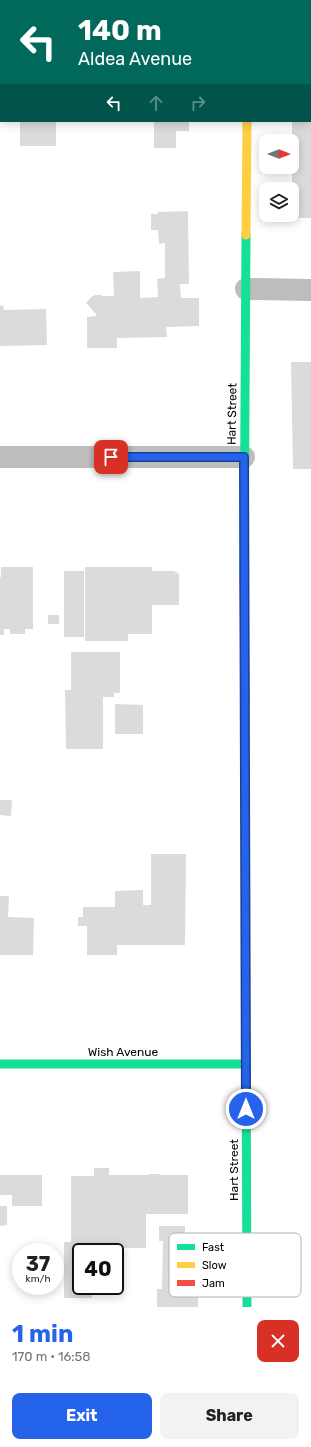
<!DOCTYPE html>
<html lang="en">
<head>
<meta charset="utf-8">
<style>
	body { margin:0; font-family:Rubik,sans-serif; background:#f2f2f2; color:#202124; height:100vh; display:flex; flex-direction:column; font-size:15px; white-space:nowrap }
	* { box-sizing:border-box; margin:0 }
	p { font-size:13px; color:#757577 }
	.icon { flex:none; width:22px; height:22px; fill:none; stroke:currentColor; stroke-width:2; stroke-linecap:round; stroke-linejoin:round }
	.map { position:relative; height:1307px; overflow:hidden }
	.side { display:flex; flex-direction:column; background:#fff; flex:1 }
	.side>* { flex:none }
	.guide { position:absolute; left:0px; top:0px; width:311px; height:122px; box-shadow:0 2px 10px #0003; background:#00695c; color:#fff; overflow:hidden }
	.needle { width:26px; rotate:90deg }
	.fabs { position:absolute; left:259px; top:134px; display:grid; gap:8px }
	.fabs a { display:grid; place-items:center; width:40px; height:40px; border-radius:8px; background:#fff; box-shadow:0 2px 10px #0003; font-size:20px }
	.speed { position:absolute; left:12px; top:1243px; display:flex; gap:8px; font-size:20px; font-weight:700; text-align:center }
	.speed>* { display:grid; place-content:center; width:52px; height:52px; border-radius:50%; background:#fff; box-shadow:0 2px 10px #0003; line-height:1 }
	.speed small { font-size:10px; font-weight:400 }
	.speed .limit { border:2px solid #111; border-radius:6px; background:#fff; color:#111 }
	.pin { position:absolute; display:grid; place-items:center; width:34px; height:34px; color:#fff; margin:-17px; border-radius:8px; box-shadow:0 2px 6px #0006 }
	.me { position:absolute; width:44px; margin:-22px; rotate:0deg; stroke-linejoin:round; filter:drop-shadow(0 0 3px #0008) }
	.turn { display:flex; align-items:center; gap:14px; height:84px; padding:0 12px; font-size:18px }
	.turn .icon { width:52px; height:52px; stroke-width:2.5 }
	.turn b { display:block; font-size:28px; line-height:34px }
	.lanes { display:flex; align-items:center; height:38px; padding:0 12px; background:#0003; justify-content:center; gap:20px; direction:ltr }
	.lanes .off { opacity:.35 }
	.round { display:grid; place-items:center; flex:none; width:42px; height:42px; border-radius:8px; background:#f2f2f2 }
	.overview { display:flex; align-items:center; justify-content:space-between; height:68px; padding:0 12px }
	h1 { font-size:24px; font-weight:700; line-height:30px; color:#2563eb }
	.action { display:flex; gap:8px; margin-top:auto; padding:8px 12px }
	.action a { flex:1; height:46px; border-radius:8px; background:#2563eb; color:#fff; font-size:16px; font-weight:700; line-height:46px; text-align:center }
	.action a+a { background:#f2f2f2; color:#202124 }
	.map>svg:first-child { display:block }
	.building { fill:#dbdbdb }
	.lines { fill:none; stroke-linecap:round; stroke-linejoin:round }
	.lane { stroke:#bdbdbd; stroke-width:15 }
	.street { stroke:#bdbdbd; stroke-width:22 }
	.fast { stroke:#16e098; stroke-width:9 }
	.slow { stroke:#ffcf43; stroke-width:9 }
	.jam { stroke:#f24e42; stroke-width:9 }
	.route-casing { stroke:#184099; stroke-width:10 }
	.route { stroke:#2563eb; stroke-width:7 }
	.labels { text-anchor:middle; stroke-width:3; stroke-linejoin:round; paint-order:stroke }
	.street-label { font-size:12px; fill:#000; stroke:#fff }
	.key { fill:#fff; stroke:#b2b2b2; stroke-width:1 }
	.key-label { font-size:11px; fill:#000 }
</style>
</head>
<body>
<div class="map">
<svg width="311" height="1307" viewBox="0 0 311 1307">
	<rect width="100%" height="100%" fill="#fff"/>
	<path class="building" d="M20 121H56V146H20Z
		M154 121H189V131H176V148H154Z
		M292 121H311V218H292Z
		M188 211 189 284H180L181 298H199V326L166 327 167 337 117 338V348H87V317L96 316V314L86 303 91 297 95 295H101L102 296H114L113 272 140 271V298L158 297 157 279 165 278V243L159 244 158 230H151V214H158V212Z
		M3 305 4 310 46 309 47 345 0 346V306Z
		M291 362H311V469H293Z
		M1 567H33V629H25V634H10V629H4V635H0V577H1Z
		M85 567H152V571H174L179 574V605H152V634H128V641H85Z
		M64 571H84V637H64Z
		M48 615H59V624H48Z
		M71 652H120V693H114V697H103V749H66L65 690H71Z
		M115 704 143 705V734H115Z
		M0 800H12L11 816 0 815Z
		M151 854H186L185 945H117V955H87V926H78V917H83V907H115V891L143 890V905H151Z
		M0 896H9L8 917 34 918 33 955H0Z
		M94 1168H109V1175H149V1174H160V1175H188V1214H146V1248H109V1243H92V1252H81V1286H92V1298H64V1242H71V1176H94Z
		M0 1175H42V1206H12V1195H0Z
		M0 1206H7V1225L0 1226Z
		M159 1226H185V1238H200L198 1307H157V1289H162L163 1241H159Z"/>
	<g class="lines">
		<path class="lane" d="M310 71H311"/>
		<path class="street" d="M246 289 311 290
			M0 457H244"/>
		<path class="fast" d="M244 575 246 235
			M246 1040 247 1307
			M0 1064H245"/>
		<path class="slow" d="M247 0V1
			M246 235 247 121
			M245 703 246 1040"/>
		<path class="jam" d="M244 575 245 703"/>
	</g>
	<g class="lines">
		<defs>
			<path id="route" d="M111 457H244L246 1109"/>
		</defs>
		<use href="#route" class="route-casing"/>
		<use href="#route" class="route"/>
	</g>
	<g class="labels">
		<g class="street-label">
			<text transform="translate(232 414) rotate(-89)" y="4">Hart Street</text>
			<text x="123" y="1056">Wish Avenue</text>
			<text transform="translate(234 1170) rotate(-90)" y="4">Hart Street</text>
		</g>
	</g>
	<rect x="169" y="1233" width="132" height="64" rx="6" class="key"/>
	<rect x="177" y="1244" width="18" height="6" fill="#16e098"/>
	<rect x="177" y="1262" width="18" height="6" fill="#ffcf43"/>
	<rect x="177" y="1280" width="18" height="6" fill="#f24e42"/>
	<g class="key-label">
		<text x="202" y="1251">Fast</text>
		<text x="202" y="1269">Slow</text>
		<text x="202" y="1287">Jam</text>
	</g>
</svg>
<div class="fabs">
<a><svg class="needle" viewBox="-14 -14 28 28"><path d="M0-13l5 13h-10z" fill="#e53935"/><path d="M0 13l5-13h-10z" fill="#757577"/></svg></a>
<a><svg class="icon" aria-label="layers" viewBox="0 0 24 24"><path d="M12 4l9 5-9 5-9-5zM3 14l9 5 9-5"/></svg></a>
</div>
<div class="speed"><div>37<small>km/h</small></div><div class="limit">40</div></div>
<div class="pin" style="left:111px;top:457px;background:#d93025"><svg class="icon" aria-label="arrive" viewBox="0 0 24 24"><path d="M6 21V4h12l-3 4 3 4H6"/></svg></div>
<svg class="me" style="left:246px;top:1109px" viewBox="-20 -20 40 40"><circle r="17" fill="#2563eb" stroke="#fff" stroke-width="3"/><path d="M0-11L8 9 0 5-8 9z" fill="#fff"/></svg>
<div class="guide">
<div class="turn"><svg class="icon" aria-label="left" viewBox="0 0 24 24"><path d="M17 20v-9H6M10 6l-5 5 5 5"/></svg><div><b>140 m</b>Aldea Avenue</div></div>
<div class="lanes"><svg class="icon" aria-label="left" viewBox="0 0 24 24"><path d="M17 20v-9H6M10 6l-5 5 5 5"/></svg><svg class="icon off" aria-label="ahead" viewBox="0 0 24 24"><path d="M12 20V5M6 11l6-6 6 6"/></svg><svg class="icon off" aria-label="right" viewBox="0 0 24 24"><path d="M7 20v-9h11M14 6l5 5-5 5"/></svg></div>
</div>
</div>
<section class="side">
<div class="overview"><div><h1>1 min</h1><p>170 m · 16:58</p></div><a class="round" style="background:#d93025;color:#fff"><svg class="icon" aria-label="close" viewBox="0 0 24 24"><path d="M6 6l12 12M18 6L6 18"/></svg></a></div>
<div class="action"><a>Exit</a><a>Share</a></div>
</section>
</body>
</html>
